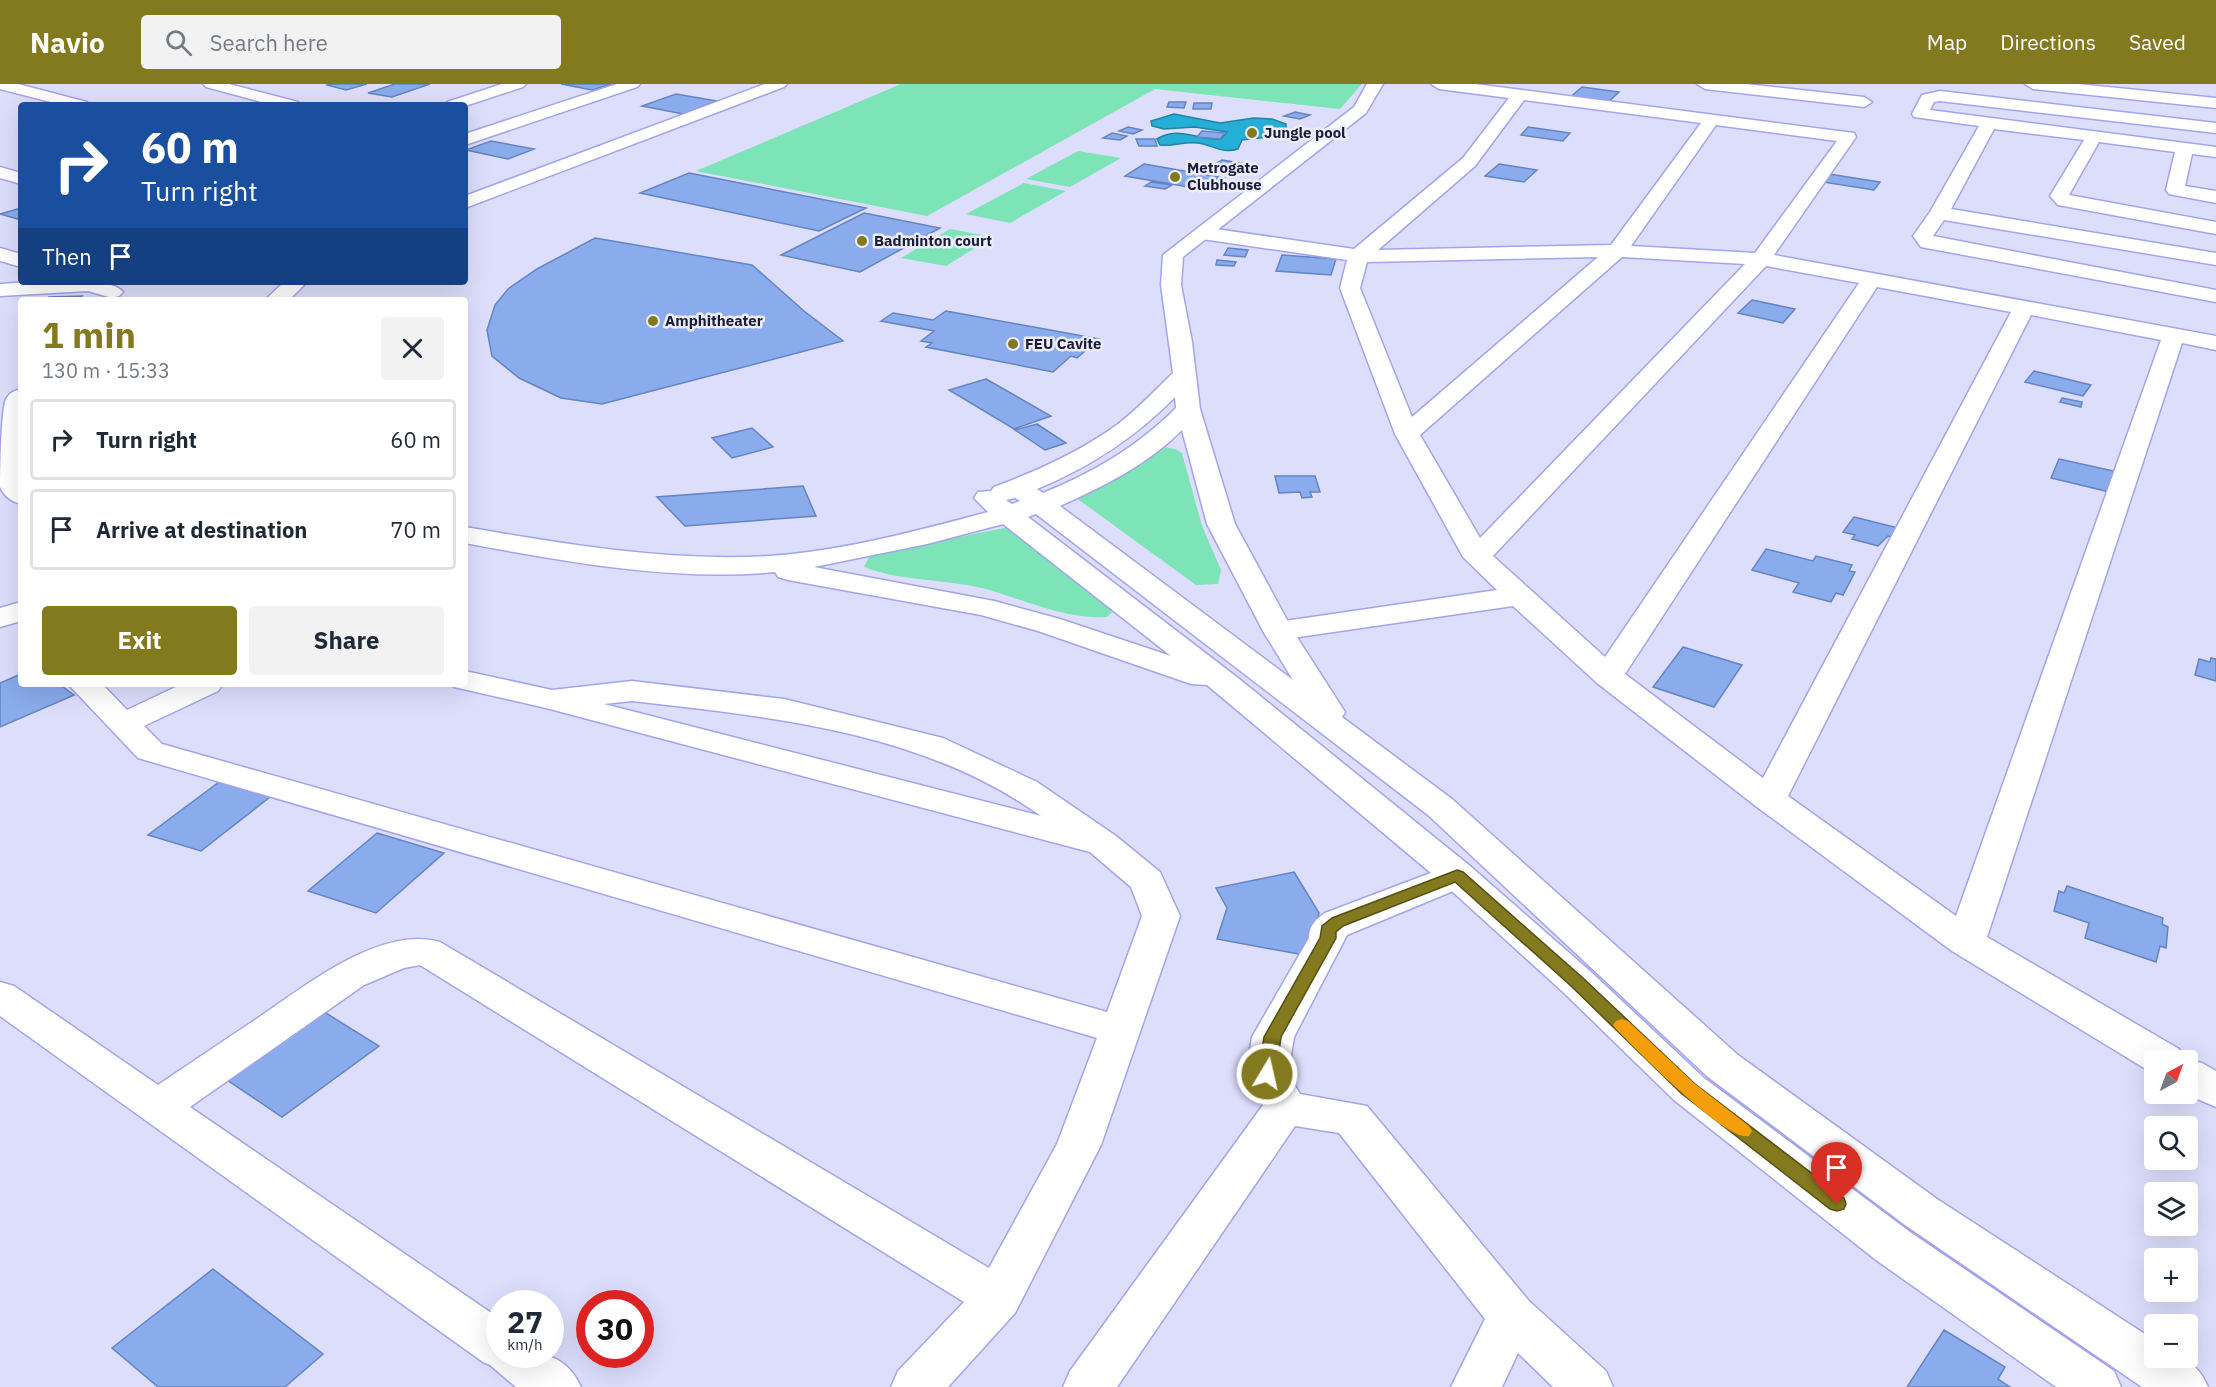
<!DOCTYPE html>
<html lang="en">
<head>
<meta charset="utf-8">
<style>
	body { margin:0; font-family:"IBM Plex Sans",sans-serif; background:#f2f2f3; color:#1f2937; height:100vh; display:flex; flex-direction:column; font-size:22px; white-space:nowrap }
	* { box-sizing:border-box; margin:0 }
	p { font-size:20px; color:#747a83 }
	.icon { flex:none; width:33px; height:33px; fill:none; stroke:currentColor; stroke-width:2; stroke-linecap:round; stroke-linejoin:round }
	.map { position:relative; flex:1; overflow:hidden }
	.sheet { position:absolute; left:18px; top:213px; width:450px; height:390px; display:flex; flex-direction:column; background:#fff; border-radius:6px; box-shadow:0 6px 24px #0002 }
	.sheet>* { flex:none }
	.banner { position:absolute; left:18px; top:18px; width:450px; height:183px; border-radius:6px; box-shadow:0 6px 24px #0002; background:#1a4fa0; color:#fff; overflow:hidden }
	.needle { width:39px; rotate:41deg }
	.fabs { position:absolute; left:2144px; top:966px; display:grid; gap:12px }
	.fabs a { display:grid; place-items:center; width:54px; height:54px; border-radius:6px; background:#fff; box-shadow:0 6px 24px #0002; font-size:30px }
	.speed { position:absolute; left:486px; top:1206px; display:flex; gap:12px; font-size:30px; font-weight:700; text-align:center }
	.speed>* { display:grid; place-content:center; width:78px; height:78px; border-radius:50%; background:#fff; box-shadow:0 6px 24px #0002; line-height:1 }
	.speed small { font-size:15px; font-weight:400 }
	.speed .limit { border:9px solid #d22; background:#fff; color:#111 }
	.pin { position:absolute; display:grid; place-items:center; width:51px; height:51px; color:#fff; margin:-62px -26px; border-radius:50% 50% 50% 0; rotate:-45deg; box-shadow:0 0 6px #0007 }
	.pin .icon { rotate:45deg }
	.me { position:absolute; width:66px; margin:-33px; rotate:9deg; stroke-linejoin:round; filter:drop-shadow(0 0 4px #0008) }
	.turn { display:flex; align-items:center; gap:21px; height:126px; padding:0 24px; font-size:27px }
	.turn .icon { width:78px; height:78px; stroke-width:2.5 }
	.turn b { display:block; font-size:42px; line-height:51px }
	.then { display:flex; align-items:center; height:57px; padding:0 24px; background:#0003; gap:12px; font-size:22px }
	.round { display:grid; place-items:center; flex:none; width:63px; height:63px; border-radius:6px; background:#f2f2f3 }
	.overview { display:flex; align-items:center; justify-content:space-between; height:102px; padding:0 24px }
	h1 { font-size:36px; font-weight:700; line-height:45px; color:#83791e }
	.button { display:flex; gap:12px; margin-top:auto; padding:12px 24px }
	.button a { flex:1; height:69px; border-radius:6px; background:#83791e; color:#fff; font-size:24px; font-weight:700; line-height:69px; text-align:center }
	.button a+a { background:#f2f2f3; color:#1f2937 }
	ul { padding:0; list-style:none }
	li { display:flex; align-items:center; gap:18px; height:81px; margin:0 12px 9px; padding:0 12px; border:3px solid #e0e1e3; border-radius:6px }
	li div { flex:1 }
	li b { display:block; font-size:22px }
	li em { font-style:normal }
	header { display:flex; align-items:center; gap:36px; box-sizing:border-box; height:84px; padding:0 30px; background:#83791e; color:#fff }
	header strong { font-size:28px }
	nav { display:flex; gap:33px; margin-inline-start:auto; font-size:21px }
	.search { width:420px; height:54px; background:#f2f2f3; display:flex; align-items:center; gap:15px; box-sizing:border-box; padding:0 21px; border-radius:6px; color:#747a83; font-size:22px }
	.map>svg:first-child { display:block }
	.green { fill:#7ce4b6 }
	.water { fill:#25aed6; stroke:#2282a6; stroke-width:1.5 }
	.building { fill:#8aaced; stroke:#6484c3; stroke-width:1.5 }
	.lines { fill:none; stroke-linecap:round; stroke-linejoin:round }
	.street-casing { stroke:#a3a4eb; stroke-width:3 }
	.secondary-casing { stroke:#a3a4eb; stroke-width:3 }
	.street { fill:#fff; fill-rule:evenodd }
	.secondary { fill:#fff; fill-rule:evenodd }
	.route { fill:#83791e; stroke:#554f14; stroke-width:1.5 }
	.slow { fill:#f59e0b }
	.poi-dot { fill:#83791e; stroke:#ecedfc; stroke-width:2 }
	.labels { text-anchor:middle; stroke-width:5; stroke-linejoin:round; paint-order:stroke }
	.far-poi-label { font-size:15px; font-weight:bold; fill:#1c1c37; stroke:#ecedfc; text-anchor:start }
</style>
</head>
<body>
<header>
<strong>Navio</strong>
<div class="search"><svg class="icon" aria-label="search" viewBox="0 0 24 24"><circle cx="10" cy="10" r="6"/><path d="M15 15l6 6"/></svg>Search here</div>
<nav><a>Map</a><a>Directions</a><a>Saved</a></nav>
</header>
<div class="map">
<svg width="2216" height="1303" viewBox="0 0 2216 1303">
	<rect width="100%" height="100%" fill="#dddefc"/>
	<path class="green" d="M901 0H1362L1340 25 1155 5 927 132 696 87Z
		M1078 67 1121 74 1070 103 1026 95Z
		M1024 99 1066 107 1010 139 966 130Z
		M950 145 993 153 946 182 901 174Z
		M1163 363 1175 365 1182 369 1202 442 1221 486 1218 500 1196 501 1075 413Z
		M1014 442 1117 523 1107 533C1062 536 1020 513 977 503 940 495 900 497 864 483L870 471Z"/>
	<path class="water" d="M1174 30 1220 39 1254 34 1272 35 1286 40V44L1267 53 1242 56 1238 65C1222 70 1213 61 1198 59 1184 57 1173 63 1160 61L1157 55C1179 41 1197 57 1221 55L1227 48 1195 43 1164 45 1152 42 1151 37Z"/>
	<path class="building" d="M329 0H367L346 6 327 1Z
		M395 0H430L392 13 368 9Z
		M561 0H611L592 6Z
		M1582 3 1619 8 1605 21 1567 16Z
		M676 10 717 17 683 30 642 22Z
		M1169 18H1186L1184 24 1167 23Z
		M1194 19H1212L1211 25H1193Z
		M1295 28 1310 31 1300 35 1284 32Z
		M1128 43 1142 46 1133 50 1119 47Z
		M1528 43 1570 49 1563 57 1521 51Z
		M1202 47 1225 49 1220 55 1197 53Z
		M1112 49 1127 52 1120 56 1103 54Z
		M1136 55H1155L1157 62H1139Z
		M491 57 534 65 508 75 466 66Z
		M1222 76 1246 80 1235 87 1210 83Z
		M1144 80 1224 94 1206 106 1125 92Z
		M1499 80 1537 86 1524 98 1485 92Z
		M689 89 866 124 819 147 640 109Z
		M1829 90 1880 98 1874 106 1823 98Z
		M1151 98 1172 101 1165 105 1145 102Z
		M21 124V136L0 130Z
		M864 129 940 144 860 188 781 171Z
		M595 154 752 181 804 227 843 257 602 320 561 314 519 294 492 272 487 246 495 221 508 205 537 185Z
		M1228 164 1248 166 1245 173 1224 171Z
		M1282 171 1336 175 1331 191 1276 187Z
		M1217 176 1236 178 1234 182 1216 181Z
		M82 212 78 216H45L49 213Z
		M1752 216 1795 225 1783 239 1738 229Z
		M946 227 1099 255 1077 274 1071 272 1053 288 926 263 932 259 921 257 934 247 881 237 893 229 933 236Z
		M2034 287 2091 301 2083 312 2025 298Z
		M986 295 1051 332 1014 345 949 306Z
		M2062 314 2082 318 2081 323 2060 318Z
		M1037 340 1066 359 1045 366 1015 346Z
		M752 344 773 363 732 374 712 354Z
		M2059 375 2118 388 2110 408 2051 394Z
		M1275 392H1315L1320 408H1310L1312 413 1302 414 1300 408 1279 409Z
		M803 402 816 432 685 442 657 413Z
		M1854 433 1894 443 1899 446 1895 454 1888 452 1878 462 1852 455 1855 451 1843 448Z
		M1766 465 1813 477 1816 472 1852 481 1849 487 1855 488 1843 511 1836 509 1831 518 1793 508 1799 499 1752 486Z
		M1683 563 1742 581 1714 623 1653 603Z
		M2211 574 2216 575V597L2195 591 2199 575 2210 578Z
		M21 590V600H59L74 611 0 643V599Z
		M219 698 270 713 201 767 148 751Z
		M377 749 444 769 376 829 308 807Z
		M1294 788 1319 829 1309 872 1217 855 1227 824 1216 804Z
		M2067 802 2163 834 2162 840 2168 843 2166 864 2160 862 2156 878 2085 854 2089 839 2054 827 2059 807 2064 809Z
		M321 926 379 962 282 1033 224 994Z
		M213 1185 323 1270 285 1303H158L112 1264Z
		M1944 1246 2005 1283 1998 1295 2010 1303H1907Z"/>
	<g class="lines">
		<defs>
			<path id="street" d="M0 0H18L87 18 89 21H62L0 5Z
				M203 0H229L298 18 300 21H273L206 3Z
				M502 0H526L523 3 465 22 445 21 447 18Z
				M617 0H640L637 3 465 61V50Z
				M1431 0H1475L1854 49 1856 53 1774 171 2216 252V266L2182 259 1987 853 2179 965 2184 975 2202 979 2216 987V1023L2186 1010 2187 976H2154V988L2149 987 1952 867 1757 723 1597 599 1513 522 1278 556 1267 553 1263 547 1267 541 1278 538 1497 506 1463 473 1395 350 1340 204 1347 176 1202 155 1192 149 1202 143 1354 165 1463 74 1509 14 1439 5ZM1524 16 1701 39 1611 161 1378 166 1475 82ZM1716 41 1837 57 1755 169 1631 162ZM1598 173 1412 333 1360 204 1367 178ZM1622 173 1745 180 1480 454 1420 351ZM1766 182 1859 199 1605 573 1493 472ZM1877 203 2011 228 1763 694 1625 590ZM2031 231 2161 256 1956 832 1788 712Z
				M1697 0H1746L1864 13 1872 18 1864 23 1705 5Z
				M2025 0H2078L2216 14V24L2033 5Z
				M1940 7 2216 39V49L1940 17 1934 18 1930 26 2216 63V73L2192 70 2185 102 2216 107V119L2169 110 2166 106 2175 68 2099 58 2069 111 2216 138V150L2058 121 2050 112 2084 56 1994 45 1951 125 2216 169V181L1944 136 1933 152 2216 206V218L1921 163 1913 152 1930 128 1979 42 1914 33 1912 30 1922 11Z
				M0 83 21 89V100L0 94Z
				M0 164 21 170V183L0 177Z
				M30 198C50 198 111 192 123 208L119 212 112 214 88 207 0 212V200Z
				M21 305V420C12 418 4 412 0 403 0 392 1 325 6 315 10 308 14 307 21 305Z
				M465 587 552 606 632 597 784 615 943 654 1037 698 1116 752 1160 788 1180 832 1101 1061 1015 1229 948 1303H891L898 1287 964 1218 420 881 404 884 364 901 190 1023 500 1235V1270C536 1270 563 1264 581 1303H516L490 1281 483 1278 0 932V898L14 902 158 1001C191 979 225 956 258 934 304 903 380 841 440 858L989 1184 1057 1060 1097 954 138 674 68 600H102L127 626 182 600H223L218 607 144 642 162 660 1107 928 1142 832 1131 803 1090 768 546 624 454 603 452 600H465ZM632 617C773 633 922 647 1041 732L604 620Z
				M1457 779 1470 782 1475 791 1470 800 1347 851 1294 953 1288 990 1300 1010 1367 1022 1529 1217 1606 1287 1613 1303H1553L1518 1269 1502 1303H1451L1485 1235 1339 1049 1295 1042 1117 1303H1063L1070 1287 1263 1021 1246 990 1252 953 1309 854C1309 842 1315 836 1325 829Z"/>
			<path id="secondary" d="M765 0H787L784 3 465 124V112Z
				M1367 0H1383L1366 29 1183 173 1181 201 1192 258 1200 325 1235 440 1293 547 1345 628 1342 633 1452 715 1738 971 1937 1115 2154 1256V1274C2182 1274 2196 1275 2208 1303H2142L1905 1141 1708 993 1428 731 1036 430 1028 433 1238 594 1470 782 1591 888 1704 994 1910 1148 2114 1287 2121 1303H2056L1876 1176 1674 1016 1563 908 1444 800 1207 601 1191 600 1038 547 981 531 788 496 778 493 775 488C677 498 561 477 465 459V443C564 460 668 478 769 472 842 467 917 447 988 428L974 414 978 408 991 407 994 403C1037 387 1080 368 1118 340 1138 325 1155 306 1173 289L1161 201 1163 171 1354 23ZM1175 313 1176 324C1137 363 1094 388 1043 409L1037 405C1090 383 1135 354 1175 313ZM1182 346 1207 440 1263 547 1293 596 1060 422C1104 402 1147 381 1182 346ZM1015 414 1020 417 1012 420 1006 416ZM1003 440 1171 572 1060 535 994 517 814 483 927 460Z
				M284 198H307L289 216H265Z
				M21 518V537L0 543V524Z"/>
		</defs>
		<use href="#street" class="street-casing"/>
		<use href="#secondary" class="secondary-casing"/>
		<use href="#street" class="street"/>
		<use href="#secondary" class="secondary"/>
	</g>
	<path class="route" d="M1457 786 1463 788 1583 894 1695 1000 1844 1114 1846 1120 1844 1125 1837 1127 1830 1125 1682 1010 1571 902 1455 798 1343 842 1336 848V854L1281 953 1276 990 1273 995H1261L1258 990 1264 953 1320 854 1322 842 1332 834Z"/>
	<path class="slow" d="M1622 935 1628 937 1695 1000 1749 1042 1752 1047 1749 1052C1727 1059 1635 964 1616 945L1613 941 1616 937Z"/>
	<g class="poi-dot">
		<circle cx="1252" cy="49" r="6"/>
		<circle cx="1175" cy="93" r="6"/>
		<circle cx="862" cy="157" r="6"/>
		<circle cx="653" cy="237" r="6"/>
		<circle cx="1013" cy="260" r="6"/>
	</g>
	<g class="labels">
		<g class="far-poi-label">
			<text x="1264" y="54">Jungle pool</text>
			<text x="1187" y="89">Metrogate<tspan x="1187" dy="17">Clubhouse</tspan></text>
			<text x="874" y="162">Badminton court</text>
			<text x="665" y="242">Amphitheater</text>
			<text x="1025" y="265">FEU Cavite</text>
		</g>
	</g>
</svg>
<div class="fabs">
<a><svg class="needle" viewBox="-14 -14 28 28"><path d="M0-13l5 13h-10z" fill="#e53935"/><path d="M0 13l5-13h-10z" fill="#747a83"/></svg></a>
<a><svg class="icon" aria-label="search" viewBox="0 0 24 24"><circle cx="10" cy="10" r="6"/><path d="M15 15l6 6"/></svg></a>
<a><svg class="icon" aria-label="layers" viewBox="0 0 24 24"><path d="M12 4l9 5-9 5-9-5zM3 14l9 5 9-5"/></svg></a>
<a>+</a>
<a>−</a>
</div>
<div class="speed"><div>27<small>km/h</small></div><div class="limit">30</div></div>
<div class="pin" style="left:1837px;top:1120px;background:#d93025"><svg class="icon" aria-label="arrive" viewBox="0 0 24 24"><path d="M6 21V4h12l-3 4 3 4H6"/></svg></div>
<svg class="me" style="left:1267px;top:990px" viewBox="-20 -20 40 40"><circle r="17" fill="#83791e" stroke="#fff" stroke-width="3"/><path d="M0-11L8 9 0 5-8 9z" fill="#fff"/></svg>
<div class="banner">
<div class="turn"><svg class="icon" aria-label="right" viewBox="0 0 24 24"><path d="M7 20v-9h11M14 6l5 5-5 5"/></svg><div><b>60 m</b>Turn right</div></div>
<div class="then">Then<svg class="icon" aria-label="arrive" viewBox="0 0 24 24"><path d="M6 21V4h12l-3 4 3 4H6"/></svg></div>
</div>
<section class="sheet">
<div class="overview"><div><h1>1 min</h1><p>130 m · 15:33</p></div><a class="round"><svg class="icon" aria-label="close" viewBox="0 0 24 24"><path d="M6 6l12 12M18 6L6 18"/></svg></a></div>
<ul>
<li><svg class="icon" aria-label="right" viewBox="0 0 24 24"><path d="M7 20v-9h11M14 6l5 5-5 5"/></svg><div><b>Turn right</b></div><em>60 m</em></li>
<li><svg class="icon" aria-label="arrive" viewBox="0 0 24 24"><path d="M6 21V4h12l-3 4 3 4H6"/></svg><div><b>Arrive at destination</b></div><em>70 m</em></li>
</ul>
<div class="button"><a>Exit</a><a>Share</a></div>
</section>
</div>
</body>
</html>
